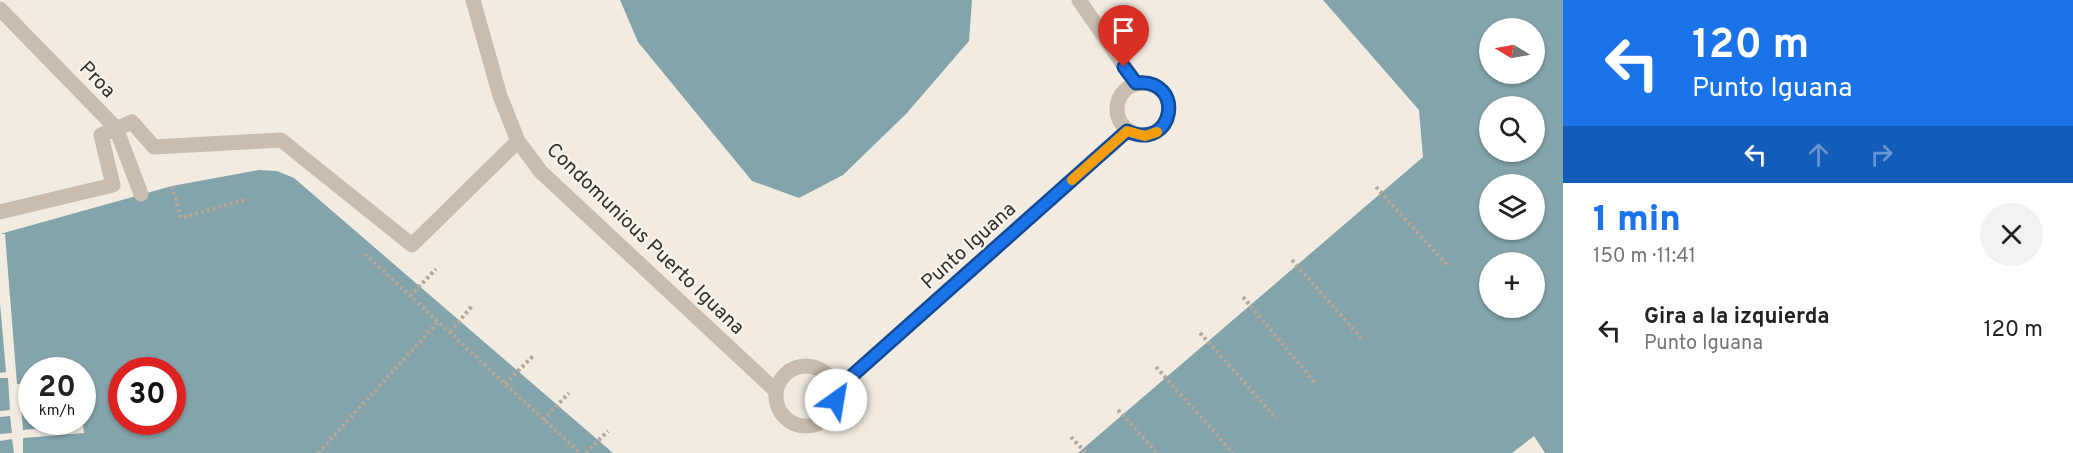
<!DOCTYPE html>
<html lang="es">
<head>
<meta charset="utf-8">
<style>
	body { margin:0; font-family:Overpass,sans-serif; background:#f2f2f2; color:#222; height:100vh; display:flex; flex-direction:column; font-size:22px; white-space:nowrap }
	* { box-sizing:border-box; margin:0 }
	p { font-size:20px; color:#767676 }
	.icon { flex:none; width:33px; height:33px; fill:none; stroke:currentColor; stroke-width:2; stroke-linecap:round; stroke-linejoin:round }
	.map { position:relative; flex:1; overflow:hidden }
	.side { display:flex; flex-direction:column; background:#fff; width:510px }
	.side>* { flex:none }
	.hud { background:#1a73e8; color:#fff; overflow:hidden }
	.needle { width:39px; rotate:280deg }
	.buttons { position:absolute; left:1479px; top:18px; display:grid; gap:12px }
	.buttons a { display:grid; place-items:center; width:66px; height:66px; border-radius:50%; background:#fff; box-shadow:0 2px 4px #0004; font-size:30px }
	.speed { position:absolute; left:18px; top:357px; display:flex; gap:12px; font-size:30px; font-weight:700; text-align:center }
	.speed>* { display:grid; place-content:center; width:78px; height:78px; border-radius:50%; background:#fff; box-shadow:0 2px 4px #0004; line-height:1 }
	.speed small { font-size:15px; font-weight:400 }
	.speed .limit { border:9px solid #d22; background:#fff; color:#111 }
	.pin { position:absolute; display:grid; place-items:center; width:51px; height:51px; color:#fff; margin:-62px -26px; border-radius:50% 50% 50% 0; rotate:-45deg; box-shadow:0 0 6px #0007 }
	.pin .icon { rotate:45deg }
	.me { position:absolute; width:66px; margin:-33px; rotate:32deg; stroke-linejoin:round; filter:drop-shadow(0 0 4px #0008) }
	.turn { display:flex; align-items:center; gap:21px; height:126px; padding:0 30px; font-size:27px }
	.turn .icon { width:78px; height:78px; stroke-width:2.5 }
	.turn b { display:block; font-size:42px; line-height:51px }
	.lanes { display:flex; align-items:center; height:57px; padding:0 30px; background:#0003; justify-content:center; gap:30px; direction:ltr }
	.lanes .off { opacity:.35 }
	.round { display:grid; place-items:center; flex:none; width:63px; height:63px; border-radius:32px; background:#f2f2f2 }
	.overview { display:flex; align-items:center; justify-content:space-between; height:102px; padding:0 30px }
	h1 { font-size:36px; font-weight:800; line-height:45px; color:#1a73e8 }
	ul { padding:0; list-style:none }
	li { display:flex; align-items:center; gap:18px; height:90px; padding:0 30px }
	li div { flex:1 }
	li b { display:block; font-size:22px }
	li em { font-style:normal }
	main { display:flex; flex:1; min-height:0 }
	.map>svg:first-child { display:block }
	.water { fill:#83a4aa; fill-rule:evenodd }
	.pier { fill:#f1ebe1 }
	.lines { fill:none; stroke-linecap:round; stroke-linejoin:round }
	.path { stroke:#b3a798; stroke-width:4; stroke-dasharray:3 3; stroke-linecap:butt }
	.street { stroke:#c8bdae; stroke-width:15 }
	.route-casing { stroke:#114b97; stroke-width:15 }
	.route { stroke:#1a73e8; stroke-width:10 }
	.slow { stroke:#f59e0b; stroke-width:10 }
	.labels { text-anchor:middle; stroke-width:4.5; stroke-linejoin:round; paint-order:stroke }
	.street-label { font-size:20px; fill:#37312b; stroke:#f8f5ed }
</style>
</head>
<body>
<main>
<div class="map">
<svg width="1563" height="453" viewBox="0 0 1563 453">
	<rect width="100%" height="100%" fill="#f1ebe1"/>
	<path class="water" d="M620 0H972L969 41 906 114 843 175 799 198 752 181 638 42Z
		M1323 0H1563V453H1545L1534 436 1512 453H1078L1423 157 1419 110ZM1490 28H1534V74H1490ZM1490 106H1534V152H1490ZM1490 184H1534V230H1490ZM1490 262H1534V308H1490Z
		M259 170 277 171 294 178 613 453H0V234L172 186ZM32 370H82V422H32ZM122 370H172V422H122Z"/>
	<path class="pier" d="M0 234H5L17 384 31 383V391L20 392 23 430 83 425 84 433 23 438V453H14L12 439 0 441V434L12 433 10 416 0 417V411L10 410 8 378H0V373L6 372 0 303Z"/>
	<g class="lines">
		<path class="path" d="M172 186 181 218 244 200
			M1376 187 1447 265
			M365 254 580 453
			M1292 260 1362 339
			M410 296 436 269
			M1243 297 1315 383
			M450 332 472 306
			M1200 333 1277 419
			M1156 367 1233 453
			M505 384 534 355
			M1118 410 1157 453
			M543 420 569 393
			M1071 437 1086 453
			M318 453 438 322
			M586 453 608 431"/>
		<path class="street" d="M473 0 500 96 518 141 541 172 776 391
			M1079 0 1136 83
			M0 9 116 128 141 194
			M1117 109a26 26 0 1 1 52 0a26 26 0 1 1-52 0Z
			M0 212 113 185 101 135 132 122 154 147 281 140 412 245 518 141
			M776 396a30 30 0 1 1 60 0a30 30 0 1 1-60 0Z
			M836 390 1127 131"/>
	</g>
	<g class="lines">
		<defs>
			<path id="route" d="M836 400V390L1127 131C1175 153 1186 77 1136 83L1124 67"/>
		</defs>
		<use href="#route" class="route-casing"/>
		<use href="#route" class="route"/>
		<path class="slow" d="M1072 180 1127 131 1145 136 1157 132"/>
	</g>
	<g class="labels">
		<g class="street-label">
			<text transform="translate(98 79) rotate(46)" y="7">Proa</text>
			<text transform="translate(646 238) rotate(44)" y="7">Condomunious Puerto Iguana</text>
			<text transform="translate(968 245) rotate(-42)" y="7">Punto Iguana</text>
		</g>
	</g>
</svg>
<div class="buttons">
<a><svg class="needle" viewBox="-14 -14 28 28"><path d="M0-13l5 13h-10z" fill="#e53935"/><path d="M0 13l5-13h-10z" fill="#767676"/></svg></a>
<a><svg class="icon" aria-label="search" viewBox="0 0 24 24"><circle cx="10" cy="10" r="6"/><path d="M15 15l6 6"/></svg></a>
<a><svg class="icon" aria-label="layers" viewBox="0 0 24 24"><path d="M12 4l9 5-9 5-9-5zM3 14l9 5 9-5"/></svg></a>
<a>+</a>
</div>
<div class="speed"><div>20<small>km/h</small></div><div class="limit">30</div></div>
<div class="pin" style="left:1124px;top:67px;background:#d93025"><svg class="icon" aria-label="arrive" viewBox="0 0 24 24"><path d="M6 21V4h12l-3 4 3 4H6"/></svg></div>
<svg class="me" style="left:836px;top:400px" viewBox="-20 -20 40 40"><circle r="19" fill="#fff"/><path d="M0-13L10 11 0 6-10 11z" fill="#1a73e8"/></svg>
</div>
<section class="side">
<div class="hud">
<div class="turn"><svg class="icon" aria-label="left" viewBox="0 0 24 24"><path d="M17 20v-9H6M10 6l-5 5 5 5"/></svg><div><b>120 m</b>Punto Iguana</div></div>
<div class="lanes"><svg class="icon" aria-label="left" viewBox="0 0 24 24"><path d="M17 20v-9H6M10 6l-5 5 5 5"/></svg><svg class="icon off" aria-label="ahead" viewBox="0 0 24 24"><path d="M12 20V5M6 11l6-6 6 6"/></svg><svg class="icon off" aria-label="right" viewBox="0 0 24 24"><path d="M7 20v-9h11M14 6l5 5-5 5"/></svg></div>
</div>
<div class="overview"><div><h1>1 min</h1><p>150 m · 11:41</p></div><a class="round"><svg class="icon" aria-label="close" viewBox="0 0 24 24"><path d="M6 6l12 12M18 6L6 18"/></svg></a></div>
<ul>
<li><svg class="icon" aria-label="left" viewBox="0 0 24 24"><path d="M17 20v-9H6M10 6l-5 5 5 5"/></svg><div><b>Gira a la izquierda</b><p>Punto Iguana</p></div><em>120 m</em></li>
</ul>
</section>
</main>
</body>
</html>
